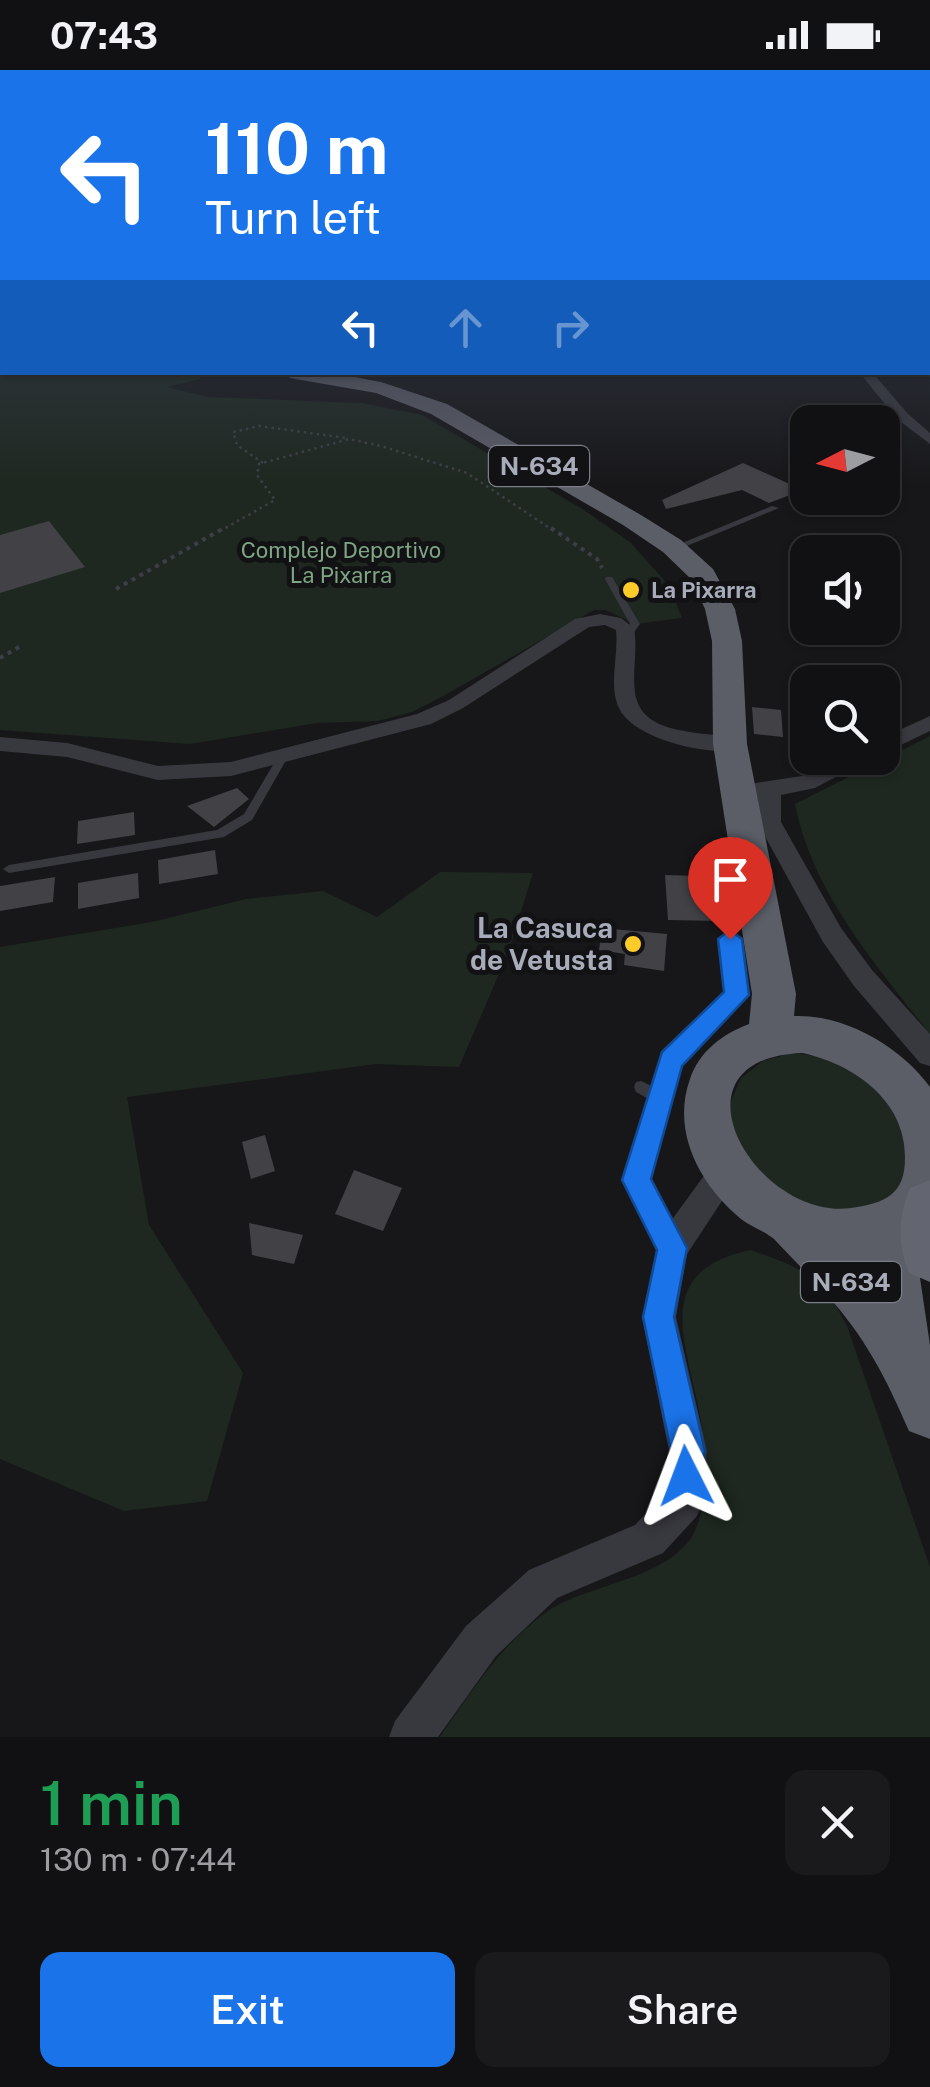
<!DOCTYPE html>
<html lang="en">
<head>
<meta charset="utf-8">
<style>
	body { margin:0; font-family:"Public Sans",sans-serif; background:#1a1a1c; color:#f1f3f6; height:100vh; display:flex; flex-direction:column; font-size:38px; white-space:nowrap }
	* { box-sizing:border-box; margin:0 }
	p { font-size:32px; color:#9c9da0 }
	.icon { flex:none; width:55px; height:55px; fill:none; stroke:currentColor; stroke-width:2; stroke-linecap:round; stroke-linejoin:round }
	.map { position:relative; height:1667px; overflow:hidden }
	.drawer { display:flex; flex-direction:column; background:#111113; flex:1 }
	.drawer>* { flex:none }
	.top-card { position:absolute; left:0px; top:0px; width:930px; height:305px; box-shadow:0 2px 8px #0004,0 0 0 2px #303133; background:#1a73e8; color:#fff; overflow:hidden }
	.needle { width:65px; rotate:264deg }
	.buttons { position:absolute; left:790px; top:335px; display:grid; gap:20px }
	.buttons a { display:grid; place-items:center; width:110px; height:110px; border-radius:20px; background:#111113; box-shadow:0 2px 8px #0004,0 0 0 2px #303133; font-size:50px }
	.pin { position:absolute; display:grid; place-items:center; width:85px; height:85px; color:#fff; margin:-102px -42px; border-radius:50% 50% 50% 0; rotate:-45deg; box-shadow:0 0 10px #0007 }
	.pin .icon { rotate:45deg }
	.me { position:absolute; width:110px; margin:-55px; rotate:357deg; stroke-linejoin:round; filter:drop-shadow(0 0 8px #0008) }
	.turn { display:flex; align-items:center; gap:35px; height:210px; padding:0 40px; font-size:45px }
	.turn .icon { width:130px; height:130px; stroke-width:2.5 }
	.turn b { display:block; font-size:70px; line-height:85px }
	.lanes { display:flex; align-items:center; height:95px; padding:0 40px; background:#0003; justify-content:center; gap:50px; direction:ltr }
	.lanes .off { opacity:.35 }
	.round { display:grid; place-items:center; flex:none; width:105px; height:105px; border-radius:20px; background:#1a1a1c }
	.headline { display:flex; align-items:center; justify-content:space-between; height:170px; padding:0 40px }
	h1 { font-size:60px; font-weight:600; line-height:75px; color:#1e9e55 }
	.primary-button { display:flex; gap:20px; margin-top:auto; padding:20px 40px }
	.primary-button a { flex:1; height:115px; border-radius:20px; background:#1a73e8; color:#fff; font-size:40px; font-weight:600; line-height:115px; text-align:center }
	.primary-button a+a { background:#1a1a1c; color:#f1f3f6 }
	.status { display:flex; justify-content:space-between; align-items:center; height:70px; padding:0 50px; background:#111113; direction:ltr }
	.status svg { height:28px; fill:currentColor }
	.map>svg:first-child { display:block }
	.green { fill:#1e2820 }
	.building { fill:#414146 }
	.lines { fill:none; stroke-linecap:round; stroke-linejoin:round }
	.path-far1 { stroke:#3e3f46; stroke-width:2.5; stroke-dasharray:2.5 4; stroke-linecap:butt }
	.path { stroke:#3e3f46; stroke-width:4; stroke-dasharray:4 5; stroke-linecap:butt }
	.service { fill:#38383f; fill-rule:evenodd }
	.minor { fill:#38383f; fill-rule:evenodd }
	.trunk { fill:#5b5d67; fill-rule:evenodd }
	.motorway { fill:#636570; fill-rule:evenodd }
	.route { fill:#1a73e8; stroke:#114b97; stroke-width:2.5 }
	.poi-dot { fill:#ffcb29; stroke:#121214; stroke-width:4 }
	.labels { text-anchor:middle; stroke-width:10; stroke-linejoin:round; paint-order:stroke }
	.far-park-label { font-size:22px; fill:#7ea684; stroke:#121214 }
	.far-poi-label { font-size:22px; font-weight:bold; fill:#a8acba; stroke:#121214; text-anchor:start }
	.shield { fill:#121214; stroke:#7b7e88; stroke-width:2.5 }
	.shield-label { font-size:25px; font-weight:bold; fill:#a8acba }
	.poi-label { font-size:28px; font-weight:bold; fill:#a8acba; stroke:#121214; text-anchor:end }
</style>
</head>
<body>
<div class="status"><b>07:43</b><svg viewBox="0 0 49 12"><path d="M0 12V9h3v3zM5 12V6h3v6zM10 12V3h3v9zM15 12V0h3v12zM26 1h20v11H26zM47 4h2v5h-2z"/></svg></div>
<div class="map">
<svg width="930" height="1667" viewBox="0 0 930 1667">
	<rect width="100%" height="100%" fill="#171719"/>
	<path class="green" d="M0 182 2 302 199 303 200 309 167 317 208 327 362 333 422 345 584 440 631 473 670 517 682 548 635 554 606 540H594L445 625 412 642 378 651 317 653 190 674 0 660Z
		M930 666V964C876 895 812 822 795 734Z
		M440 802 533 803 508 883 459 997 376 994 127 1027 149 1155 243 1303 207 1431 124 1441 0 1389V877L152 852 246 829 323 821 377 847Z
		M792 983 825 987 857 1000 885 1022 912 1083 905 1114 883 1136 850 1147 774 1123 731 1064 730 1033 741 1008 763 991Z
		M751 1180C804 1199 821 1205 847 1256L930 1497V1667H440C472 1621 501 1574 548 1541 586 1514 679 1508 697 1456 711 1418 706 1376 698 1336 684 1266 654 1200 751 1180Z"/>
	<path class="building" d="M743 393 803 420 769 433 742 420 666 439 662 430Z
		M49 451 85 497 0 523V465Z
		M752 637 781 640 783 667 754 664Z
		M237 718 249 729 214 757 187 736Z
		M134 742 135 765 77 774 78 751Z
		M215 780 218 804 159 814 158 790Z
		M138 803 139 828 78 839V813Z
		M665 805 699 806 702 818H713L720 851 668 850Z
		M55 807 53 832 0 841V816Z
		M602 858 667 864 664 901 624 895 625 884 599 880Z
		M265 1065 275 1101 251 1109 242 1072Z
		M354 1100 402 1118 383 1161 335 1144Z
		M249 1153 303 1165 294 1194 252 1185Z"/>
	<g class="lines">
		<path class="path-far1" d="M263 393 237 375 233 362 259 356 346 368
			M220 461 275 430 257 405 259 394 349 369 381 376 467 403 554 461"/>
		<path class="path" d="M551 458 597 489 602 498
			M116 519 224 458
			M0 588 19 577"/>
		<path class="service" d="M772 436 779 438 677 480 670 478Z
			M606 507H612L640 554 630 568 627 569 622 566 630 554 605 509Z
			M284 681 289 685 252 750 224 767 9 803 3 799 9 795 217 760 244 744 280 683Z
			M730 864 735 865 736 869 743 925 677 993 645 1109 679 1176 677 1182 671 1184 665 1182 629 1110 652 1031 636 1022 634 1017 636 1012 641 1011 656 1018 666 986 729 923 724 869 725 865Z"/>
		<path class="minor" d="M859 302H872L907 343 930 363V374L897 349Z
			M600 544 621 548 634 558C638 580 632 601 635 623 642 668 704 660 738 669L741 674 738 679C708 687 632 668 619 638 608 615 619 585 616 560L605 555 589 557 463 638 431 654 231 706 158 710 67 687 0 681V667L67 673 158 696 231 692 417 644 449 630 575 549Z
			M930 646V661L882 684V668Z
			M843 688H871L815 718 781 725V752L841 858 872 900 930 964V996L920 993 854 916 823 872 757 752 758 728 748 726 745 721 756 713 802 706Z
			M725 1087 736 1092 741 1102 687 1184 676 1247 707 1381 702 1432 697 1446 663 1483 557 1528 496 1586 438 1667H389L395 1651 466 1556 529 1500 635 1455 665 1423 669 1381 642 1247 660 1166 714 1092Z"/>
		<path class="trunk" d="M280 302H328L381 312 447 334 641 445 681 470 713 499 735 539 742 571 747 674 796 924 794 946C845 944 901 977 930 1017V1157L921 1165 920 1208 930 1275V1369L909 1361C886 1308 866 1268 826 1224 810 1206 791 1187 774 1169 765 1161 751 1157 741 1149 700 1115 671 1062 690 1009 699 982 722 964 749 954L752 924 713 674 712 571 705 539 691 509 663 482 623 455 431 344 376 323 290 308ZM802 983C854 994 906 1031 905 1088 905 1125 885 1133 851 1138 756 1151 661 989 802 983Z"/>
		<path class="motorway" d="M930 1110V1212L909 1203C897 1175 898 1146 910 1118Z"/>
	</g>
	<linearGradient id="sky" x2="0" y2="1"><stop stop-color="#0d0d0e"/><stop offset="0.44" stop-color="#363c49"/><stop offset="1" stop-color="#363c49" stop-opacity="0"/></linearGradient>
	<rect width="930" height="415" fill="url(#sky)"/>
	<path class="route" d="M730 860 742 869 749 925 682 996 651 1109 687 1178 674 1247 705 1381 698 1419 686 1424 673 1419 668 1406 671 1381 643 1247 657 1180 622 1110 662 982 724 922 718 869Z"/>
	<g class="poi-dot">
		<circle cx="631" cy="520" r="10"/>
		<circle cx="633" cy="874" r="10"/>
	</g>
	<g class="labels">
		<g class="far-park-label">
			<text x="341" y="488">Complejo Deportivo<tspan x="341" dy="25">La Pixarra</tspan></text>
		</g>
		<g class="far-poi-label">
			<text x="651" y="528">La Pixarra</text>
		</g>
		<g class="shield">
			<rect x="489" y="376" width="100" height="40" rx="8"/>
			<rect x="801" y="1192" width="100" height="40" rx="8"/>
		</g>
		<g class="shield-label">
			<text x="539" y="405">N-634</text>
			<text x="851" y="1221">N-634</text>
		</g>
		<g class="poi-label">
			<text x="613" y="868">La Casuca<tspan x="613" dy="32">de Vetusta</tspan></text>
		</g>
	</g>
</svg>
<div class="buttons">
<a><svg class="needle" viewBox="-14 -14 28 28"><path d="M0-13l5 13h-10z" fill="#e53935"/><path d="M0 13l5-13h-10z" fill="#9c9da0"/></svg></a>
<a><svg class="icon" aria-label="sound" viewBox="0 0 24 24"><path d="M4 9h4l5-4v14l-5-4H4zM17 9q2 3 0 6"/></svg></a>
<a><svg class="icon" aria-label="search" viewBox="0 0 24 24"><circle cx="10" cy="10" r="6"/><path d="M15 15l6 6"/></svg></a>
</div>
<div class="pin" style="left:730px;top:869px;background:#d93025"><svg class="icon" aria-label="arrive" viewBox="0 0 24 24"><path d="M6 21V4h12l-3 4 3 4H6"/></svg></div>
<svg class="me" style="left:686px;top:1406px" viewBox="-20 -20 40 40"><path d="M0-17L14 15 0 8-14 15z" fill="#1a73e8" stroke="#fff" stroke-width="4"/></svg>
<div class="top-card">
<div class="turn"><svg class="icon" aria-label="left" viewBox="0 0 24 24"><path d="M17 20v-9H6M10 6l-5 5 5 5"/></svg><div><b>110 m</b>Turn left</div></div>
<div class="lanes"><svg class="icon" aria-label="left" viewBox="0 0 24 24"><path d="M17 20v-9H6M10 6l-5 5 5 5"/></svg><svg class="icon off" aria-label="ahead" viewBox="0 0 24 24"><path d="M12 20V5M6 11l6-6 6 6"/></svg><svg class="icon off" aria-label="right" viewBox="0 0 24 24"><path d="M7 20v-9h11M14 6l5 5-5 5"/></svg></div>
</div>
</div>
<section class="drawer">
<div class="headline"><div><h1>1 min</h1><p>130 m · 07:44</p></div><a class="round"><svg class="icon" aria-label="close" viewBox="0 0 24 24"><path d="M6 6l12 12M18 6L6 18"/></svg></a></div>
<div class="primary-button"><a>Exit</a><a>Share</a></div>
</section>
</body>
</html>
